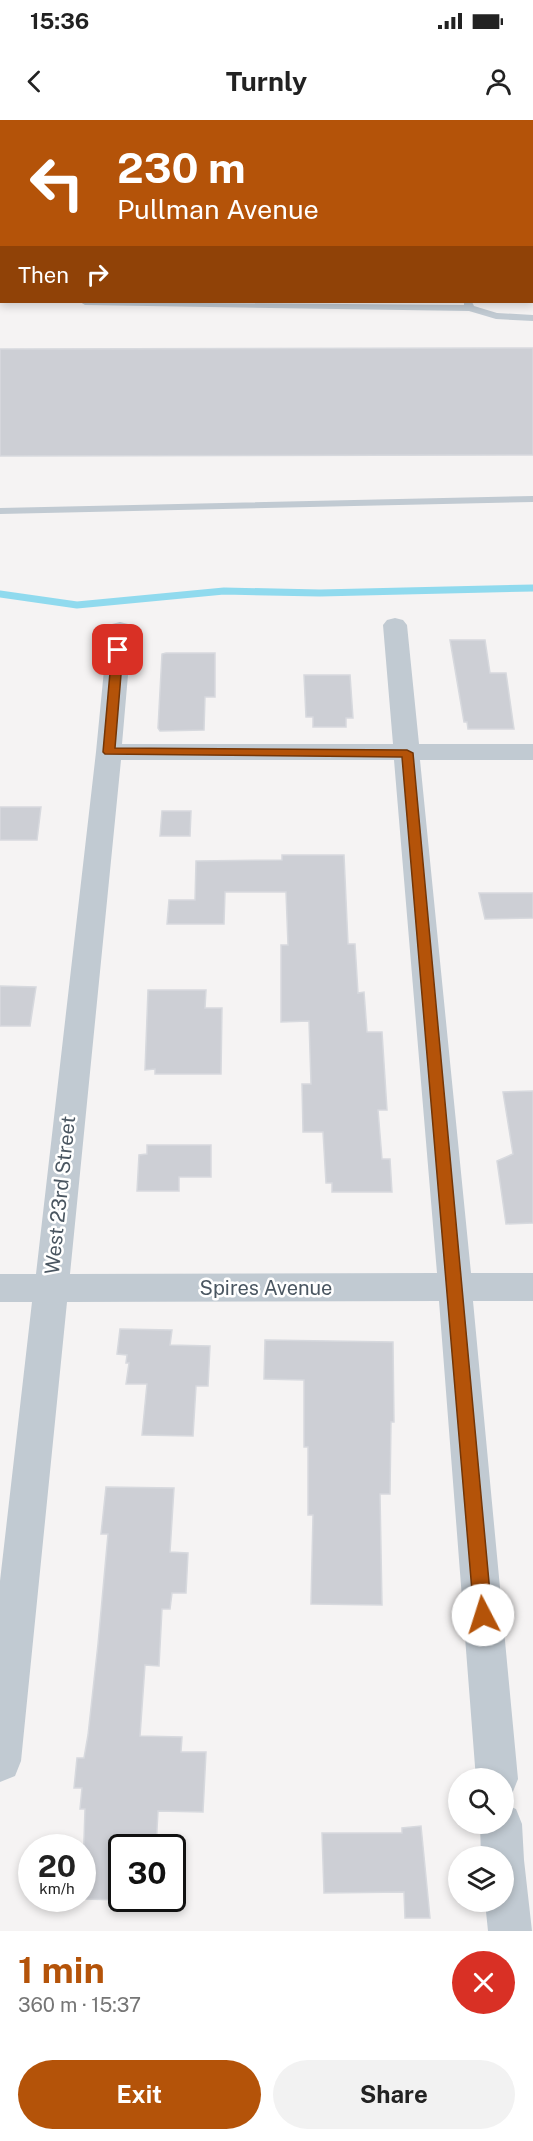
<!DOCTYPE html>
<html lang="en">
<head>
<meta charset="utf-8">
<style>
	body { margin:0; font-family:"Public Sans",sans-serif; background:#f2f2f2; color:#222; height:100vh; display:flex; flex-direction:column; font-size:22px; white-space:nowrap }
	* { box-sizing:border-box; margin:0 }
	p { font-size:20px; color:#767676 }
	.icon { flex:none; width:33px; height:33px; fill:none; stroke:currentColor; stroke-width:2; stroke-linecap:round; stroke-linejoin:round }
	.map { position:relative; height:1811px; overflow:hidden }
	.side { display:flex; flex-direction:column; background:#fff; flex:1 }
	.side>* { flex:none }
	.hud { position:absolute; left:0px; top:0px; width:534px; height:183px; box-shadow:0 3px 9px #0003; background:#b45309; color:#fff; overflow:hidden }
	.controls { position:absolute; left:448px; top:1648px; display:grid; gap:12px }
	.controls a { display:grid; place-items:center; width:66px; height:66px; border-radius:50%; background:#fff; box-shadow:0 3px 9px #0003; font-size:30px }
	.speed { position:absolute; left:18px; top:1714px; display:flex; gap:12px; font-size:30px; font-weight:700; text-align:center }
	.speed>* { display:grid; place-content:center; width:78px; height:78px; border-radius:50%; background:#fff; box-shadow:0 3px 9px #0003; line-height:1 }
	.speed small { font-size:15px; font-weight:400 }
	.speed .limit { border:3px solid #111; border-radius:9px; background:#fff; color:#111 }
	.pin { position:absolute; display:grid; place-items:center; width:51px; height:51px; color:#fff; margin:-26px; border-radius:12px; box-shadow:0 3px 9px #0006 }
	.me { position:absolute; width:66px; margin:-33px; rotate:355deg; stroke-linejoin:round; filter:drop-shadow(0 0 4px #0008) }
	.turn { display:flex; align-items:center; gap:21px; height:126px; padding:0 18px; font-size:27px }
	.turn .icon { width:78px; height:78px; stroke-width:2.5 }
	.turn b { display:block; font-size:42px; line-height:51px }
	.then { display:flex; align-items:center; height:57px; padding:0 18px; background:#0003; gap:12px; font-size:22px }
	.round { display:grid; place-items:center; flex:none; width:63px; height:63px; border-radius:32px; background:#f2f2f2 }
	.overview { display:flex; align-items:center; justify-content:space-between; height:102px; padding:0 18px }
	h1 { font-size:36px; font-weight:700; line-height:45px; color:#b45309 }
	.cta { display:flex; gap:12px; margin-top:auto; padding:12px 18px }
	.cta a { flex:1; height:69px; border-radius:36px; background:#b45309; color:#fff; font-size:24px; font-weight:700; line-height:69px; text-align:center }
	.cta a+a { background:#f2f2f2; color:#222 }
	.status { display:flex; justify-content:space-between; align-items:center; height:42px; padding:0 30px; background:#fff; direction:ltr }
	.status svg { height:16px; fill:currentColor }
	header { display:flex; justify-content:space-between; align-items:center; height:78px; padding:0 18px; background:#fff; font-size:27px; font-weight:700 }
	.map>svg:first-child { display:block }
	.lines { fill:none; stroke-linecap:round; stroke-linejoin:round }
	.stream { stroke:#90daee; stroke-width:7 }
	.building { fill:#cdcfd5; stroke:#d7d9de; stroke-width:1.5 }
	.lane { fill:#c1cad2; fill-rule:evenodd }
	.street { fill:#c1cad2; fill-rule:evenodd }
	.route { fill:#b45309; stroke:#753606; stroke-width:1.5 }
	.labels { text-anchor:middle; stroke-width:5; stroke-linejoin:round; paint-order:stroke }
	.street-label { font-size:20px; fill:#4a5661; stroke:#fff }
</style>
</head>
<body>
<div class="status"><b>15:36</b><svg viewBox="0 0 49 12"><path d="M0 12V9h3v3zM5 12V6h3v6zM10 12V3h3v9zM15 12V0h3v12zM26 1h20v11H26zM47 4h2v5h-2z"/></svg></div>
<header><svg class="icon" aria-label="back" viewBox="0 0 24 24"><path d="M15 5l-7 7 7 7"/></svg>Turnly<svg class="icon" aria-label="person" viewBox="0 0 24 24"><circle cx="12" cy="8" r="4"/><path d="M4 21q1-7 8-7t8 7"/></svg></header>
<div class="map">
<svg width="533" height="1811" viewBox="0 0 533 1811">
	<rect width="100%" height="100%" fill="#f5f3f3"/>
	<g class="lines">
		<path class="stream" d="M0 474 77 485 224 471 320 473 533 468"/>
	</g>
	<path class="building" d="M533 228V335L0 336V229Z
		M450 520H485L490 553H506L514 609H468L467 602H464Z
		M166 533H215V577H205L204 610 160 611 158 608 162 534Z
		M304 555H350L353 598H346V607H313V597H306Z
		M0 687H41L37 720H0Z
		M162 691H191L190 716H160Z
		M282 735H344L348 824H355L358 873 364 872 367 912H382L387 990H378L382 1039H390L392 1072H332V1063H326L323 1012H303L302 964H311L309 901 281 902V825H288L286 772H225L224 804H167L169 780H195L196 741 282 740Z
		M479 773H533V798L485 799Z
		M0 866 36 867 30 906H0Z
		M148 870H206L205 888H222L221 954H155V949L145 950Z
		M533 971V1103L506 1104 497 1041 513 1034 503 972Z
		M147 1025H211V1057H179V1071H137L139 1035 147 1034Z
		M120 1209 172 1210 170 1225 210 1226 208 1266H196L193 1316 142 1315 147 1264H126L129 1243H126L127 1235 117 1234Z
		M265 1220 393 1222 394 1302H391L390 1374H380L382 1485 311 1484 313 1395H308V1327H304V1260L264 1259Z
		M106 1367 174 1368 170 1432 188 1433 186 1473H172L170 1489H162L159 1546 145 1545 140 1616 182 1617 181 1632H206L203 1692 158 1691 156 1728H122V1780L82 1779 85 1689H80L82 1668H74L77 1638H84L88 1615 98 1524 108 1414H101Z
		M421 1706 430 1798H405L404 1772 324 1773 322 1713H402V1708Z"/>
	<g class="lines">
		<path class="lane" d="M0 55H2V59H0Z
			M0 79H2V85H0Z
			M0 108H2L0 114Z
			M0 136H2V142H0Z
			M80 182 464 185V182H472L474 186 497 193 533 195V201L496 199 469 191 85 185Z
			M533 376V382L0 394V388Z"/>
		<path class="street" d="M395 498 403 500 407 505 419 624H533V640H420L471 1153H533V1181H473L518 1659 512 1674 504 1677V1659H476L439 1181 67 1182 21 1641 15 1656 0 1662V1461L32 1182H0V1154H36L96 632 108 509 112 504 120 502 128 504 132 509 122 624H393L383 505 387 500ZM121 640H394L437 1153 70 1154Z
			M504 1684 516 1689 522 1704 524 1740 532 1811H488L485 1782H504V1737H481L480 1704H504Z"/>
	</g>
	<path class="route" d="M118 527 123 530 115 628 407 630 413 633 492 1495 489 1501 483 1504 477 1501 474 1495 402 637 105 634 103 632 112 530Z"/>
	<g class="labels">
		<g class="street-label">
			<text transform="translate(60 1075) rotate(-84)" y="7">West 23rd Street</text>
			<text x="266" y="1175">Spires Avenue</text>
		</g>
	</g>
</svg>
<div class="controls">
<a><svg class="icon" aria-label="search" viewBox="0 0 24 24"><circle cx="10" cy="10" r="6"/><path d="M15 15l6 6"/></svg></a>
<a><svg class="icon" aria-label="layers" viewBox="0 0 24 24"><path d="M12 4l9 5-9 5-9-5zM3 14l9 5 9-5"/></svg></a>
</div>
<div class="speed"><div>20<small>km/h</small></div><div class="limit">30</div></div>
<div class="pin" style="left:118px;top:530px;background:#d93025"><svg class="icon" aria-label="arrive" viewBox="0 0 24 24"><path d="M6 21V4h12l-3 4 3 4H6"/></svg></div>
<svg class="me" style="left:483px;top:1495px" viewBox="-20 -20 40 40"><circle r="19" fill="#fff"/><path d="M0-13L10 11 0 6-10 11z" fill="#b45309"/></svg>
<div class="hud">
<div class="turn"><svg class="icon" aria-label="left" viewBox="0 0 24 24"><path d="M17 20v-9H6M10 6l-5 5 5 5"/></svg><div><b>230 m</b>Pullman Avenue</div></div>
<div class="then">Then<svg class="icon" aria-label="right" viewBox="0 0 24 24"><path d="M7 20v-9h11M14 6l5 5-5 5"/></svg></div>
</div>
</div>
<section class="side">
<div class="overview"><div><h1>1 min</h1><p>360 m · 15:37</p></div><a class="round" style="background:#d93025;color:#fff"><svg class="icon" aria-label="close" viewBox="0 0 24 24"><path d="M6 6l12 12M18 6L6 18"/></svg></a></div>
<div class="cta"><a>Exit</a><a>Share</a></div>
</section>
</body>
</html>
